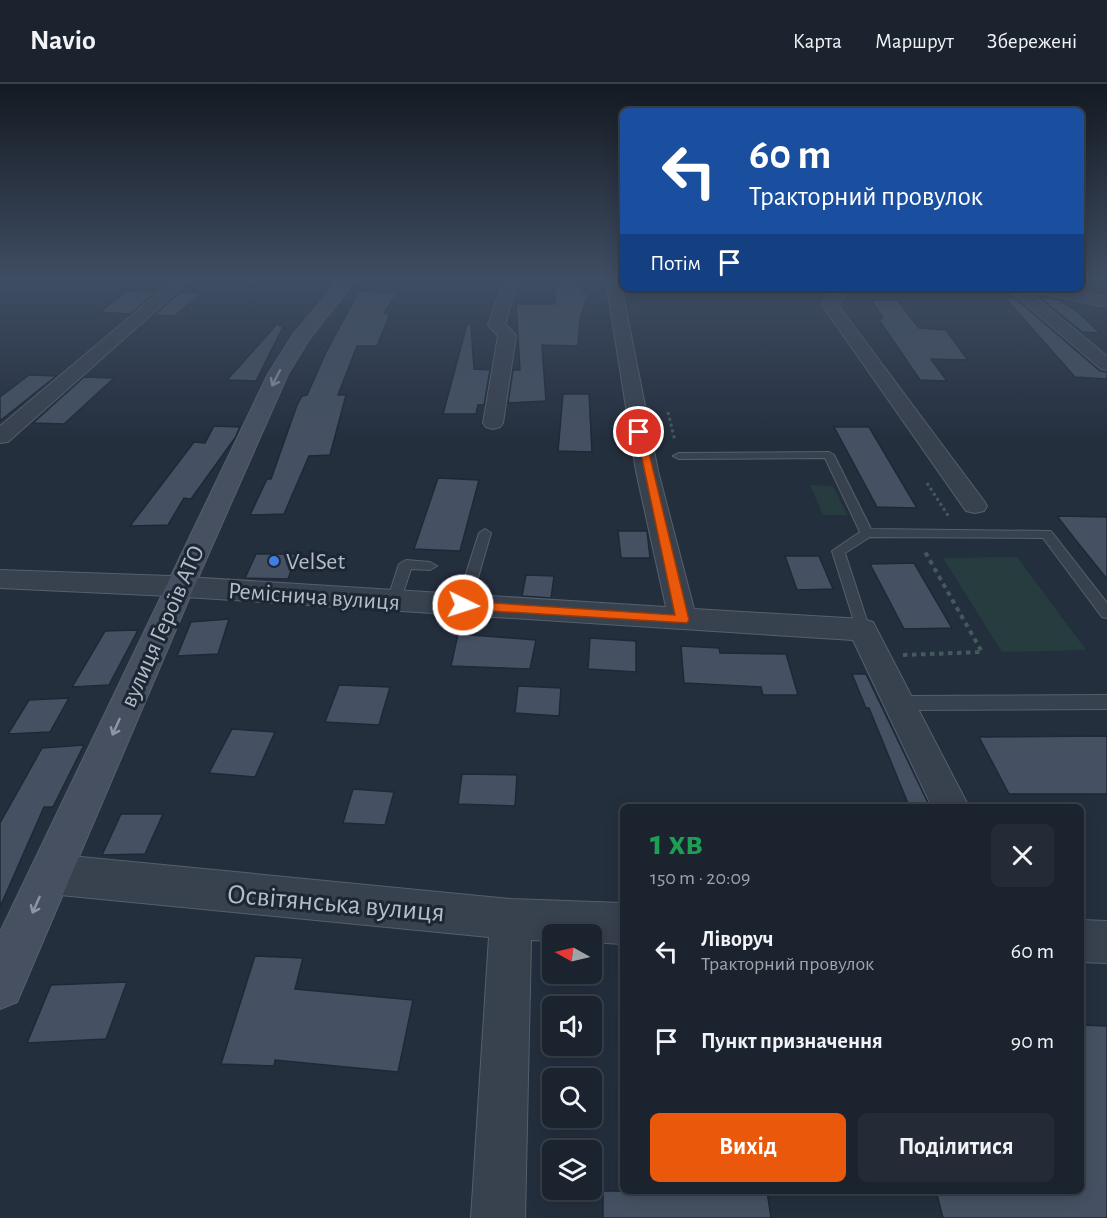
<!DOCTYPE html>
<html lang="uk">
<head>
<meta charset="utf-8">
<style>
	body { margin:0; font-family:"Alegreya Sans",sans-serif; background:#242b36; color:#f1f3f6; height:100vh; display:flex; flex-direction:column; font-size:22px; white-space:nowrap }
	* { box-sizing:border-box; margin:0 }
	p { font-size:20px; color:#a0a4aa }
	.icon { flex:none; width:33px; height:33px; fill:none; stroke:currentColor; stroke-width:2; stroke-linecap:round; stroke-linejoin:round }
	.map { position:relative; flex:1; overflow:hidden }
	.panel { position:absolute; left:620px; top:720px; width:464px; height:390px; display:flex; flex-direction:column; background:#1b232e; border-radius:9px; box-shadow:0 3px 15px #0003,0 0 0 2px #39404a }
	.panel>* { flex:none }
	.banner { position:absolute; left:620px; top:24px; width:464px; height:183px; border-radius:9px; box-shadow:0 3px 15px #0003,0 0 0 2px #39404a; background:#1a4fa0; color:#fff; overflow:hidden }
	.needle { width:39px; rotate:278deg }
	.controls { position:absolute; left:542px; top:840px; display:grid; gap:12px }
	.controls a { display:grid; place-items:center; width:60px; height:60px; border-radius:9px; background:#1b232e; box-shadow:0 3px 15px #0003,0 0 0 2px #39404a; font-size:30px }
	.pin { position:absolute; display:grid; place-items:center; width:51px; height:51px; color:#fff; margin:-26px; border:3px solid #fff; border-radius:50%; box-shadow:0 2px 6px #0007 }
	.me { position:absolute; width:66px; margin:-33px; rotate:94deg; stroke-linejoin:round; filter:drop-shadow(0 0 4px #0008) }
	.turn { display:flex; align-items:center; gap:21px; height:126px; padding:0 30px; font-size:27px }
	.turn .icon { width:78px; height:78px; stroke-width:2.5 }
	.turn b { display:block; font-size:42px; line-height:51px }
	.then { display:flex; align-items:center; height:57px; padding:0 30px; background:#0003; gap:12px; font-size:22px }
	.round { display:grid; place-items:center; flex:none; width:63px; height:63px; border-radius:9px; background:#242b36 }
	.summary { display:flex; align-items:center; justify-content:space-between; height:102px; padding:0 30px }
	h1 { font-size:36px; font-weight:600; line-height:45px; color:#1e9e55 }
	.action { display:flex; gap:12px; margin-top:auto; padding:12px 30px }
	.action a { flex:1; height:69px; border-radius:9px; background:#ea580c; color:#fff; font-size:24px; font-weight:600; line-height:69px; text-align:center }
	.action a+a { background:#242b36; color:#f1f3f6 }
	ul { padding:0; list-style:none }
	li { display:flex; align-items:center; gap:18px; height:90px; padding:0 30px }
	li div { flex:1 }
	li b { display:block; font-size:22px }
	li em { font-style:normal }
	header { display:flex; align-items:center; gap:36px; box-sizing:border-box; height:84px; padding:0 30px; background:#1b232e; border-bottom:2px solid #39404a }
	header strong { font-size:28px }
	nav { display:flex; gap:33px; margin-inline-start:auto; font-size:21px }
	.map>svg:first-child { display:block }
	.green { fill:#263c3f }
	.building { fill:#455162; stroke:#1f2835; stroke-width:1.5 }
	.lines { fill:none; stroke-linecap:round; stroke-linejoin:round }
	.lane-casing { stroke:#565f6c; stroke-width:2 }
	.street-casing { stroke:#565f6c; stroke-width:2 }
	.secondary-casing { stroke:#565f6c; stroke-width:2 }
	.path-far1 { stroke:#44595c; stroke-width:3; stroke-dasharray:3 3; stroke-linecap:butt }
	.path { stroke:#44595c; stroke-width:4; stroke-dasharray:4.5 4.5; stroke-linecap:butt }
	.lane { fill:#38414e; fill-rule:evenodd }
	.street { fill:#38414e; fill-rule:evenodd }
	.secondary { fill:#465061; fill-rule:evenodd }
	.oneway { stroke:#8e96a5 }
	.route { fill:#ea580c; stroke:#983908; stroke-width:1.5 }
	.shop-dot { fill:#3f7fe0; stroke:#1d2633; stroke-width:2 }
	.labels { text-anchor:middle; stroke-width:6; stroke-linejoin:round; paint-order:stroke }
	.poi-label { font-size:24px; fill:#b4bcc9; stroke:#1d2633; text-anchor:start }
	.street-label { font-size:24px; fill:#b4bcc9; stroke:#1d2633 }
	.near-street-label { font-size:28px; fill:#b4bcc9; stroke:#1d2633 }
</style>
</head>
<body>
<header>
<strong>Navio</strong>
<nav><a>Карта</a><a>Маршрут</a><a>Збережені</a></nav>
</header>
<div class="map">
<svg width="1107" height="1134" viewBox="0 0 1107 1134">
	<rect width="100%" height="100%" fill="#242f3e"/>
	<path class="green" d="M810 401 833 402 847 431H823Z
		M1017 473 1086 566 1002 568 943 474Z"/>
	<path class="building" d="M556 199 581 200 582 209H588L580 236 578 262 542 261 546 317 508 319 513 286H520L516 220H555Z
		M127 207 157 208 130 230 100 228Z
		M359 207 398 209 384 229 390 230 377 262H357L338 311H346L330 371 309 372 284 430 250 431 267 395H271L297 321 302 312 307 311 326 268Z
		M180 208 201 209 175 232 154 231Z
		M1038 212 1059 216 1078 228 1100 249 1082 248Z
		M1005 214H1015L1100 287 1107 288V295L1075 293Z
		M871 216H897L919 244 946 246 968 276 931 275 947 297 920 296 879 236 883 234Z
		M277 240 283 243 256 297 227 296Z
		M467 240 471 241 474 285 490 286 484 321H478L476 330H443Z
		M29 291 56 292 0 337V313Z
		M84 293 114 294 64 340 33 339Z
		M563 310H589L592 368 558 367Z
		M214 342 240 343 235 354 191 415 184 414 168 441 130 442 194 358 205 359Z
		M834 343H869L917 424 877 423Z
		M438 394 479 396 460 467 414 465Z
		M1057 432 1107 433V495L1074 454Z
		M618 447H647L650 474H621Z
		M256 470H297L288 495 245 494Z
		M785 472H819L833 505 797 506Z
		M914 479 952 544 904 545 870 480Z
		M526 491 554 492 551 514 522 512Z
		M229 535 218 570 177 572 191 538Z
		M138 546 109 601 72 603 105 547Z
		M458 550 536 556 530 585 451 582Z
		M590 554 636 557V588L588 585Z
		M681 562 719 564 720 569 786 570 798 611H763L761 603 684 599Z
		M852 590H866L930 723H910L907 717 869 624H866Z
		M339 601 390 603 379 641 325 638Z
		M518 602 561 604 559 632 515 629Z
		M69 614 50 648 8 650 29 616Z
		M232 645 275 648 255 693 209 689Z
		M1107 652V710H1009L979 653Z
		M84 661 53 723H44L0 823V739L42 664Z
		M462 690 517 691 515 722 458 720Z
		M353 705 394 708 385 741 343 739Z
		M121 730H163L145 770 102 771Z
		M255 872 303 874 295 905 413 916 398 988 275 976 274 982 221 980Z
		M127 898 106 955 27 959 51 901Z
		M1080 941 1107 942V1134H943L936 1107H1080Z
		M603 1107H767L771 1134H603Z"/>
	<g class="lines">
		<defs>
			<path id="lane" d="M829 368 834 371 871 445 1051 447 1107 519V534L1102 533 1043 454 870 453 845 469 870 546 868 550H858L832 467 860 448 825 374 679 375 673 372 679 369Z
				M485 445 491 449 470 521 468 525H458L456 521 479 449Z
				M406 476 430 478 437 482 430 486 411 485 399 521H389L387 517 399 480Z
				M1107 611V625L900 626 894 624 892 619 894 614 900 612Z"/>
			<path id="street" d="M174 196H190L8 358 0 359V342Z
				M504 196H518L505 240 516 251 503 339 500 343 493 345 486 343 483 339 498 252 488 241Z
				M606 196H620L658 387 694 525 863 535 873 538 969 723H932L853 556 170 512 0 504V486L170 492 666 523 636 387Z
				M824 204H840L845 212 838 221 984 417 987 422 984 427 975 429 966 427 822 221 829 212Z
				M1007 204H1024L1027 206 1025 204H1057L1107 213V223L1028 207 1107 272V286L1101 285Z
				M50 770 511 815 622 819V860L591 858V850H552V857L531 856 525 1134H471L489 853 50 810 36 804 30 790 36 776Z
				M1080 836 1107 837V879L1080 878Z"/>
			<path id="secondary" d="M339 196H356L308 257 288 290 194 503 17 918 0 925V848L268 290 293 251Z"/>
		</defs>
		<use href="#lane" class="lane-casing"/>
		<use href="#street" class="street-casing"/>
		<use href="#secondary" class="secondary-casing"/>
		<path class="path-far1" d="M668 328 675 357
			M927 399 949 433"/>
		<path class="path" d="M903 571 982 568 924 466"/>
		<use href="#lane" class="lane"/>
		<use href="#street" class="street"/>
		<use href="#secondary" class="secondary"/>
	</g>
	<defs><path id="oneway-shaft" d="M-6 0H5M1.5-3L5.5 0L1.5 3" fill="none" stroke-width="1.6" stroke-linecap="round" stroke-linejoin="round" transform="scale(1.5)"/></defs>
	<g class="oneway">
		<use href="#oneway-shaft" transform="translate(276 294) rotate(117)"/>
		<use href="#oneway-shaft" transform="translate(116 643) rotate(114)"/>
		<use href="#oneway-shaft" transform="translate(36 821) rotate(114)"/>
	</g>
	<linearGradient id="sky" x2="0" y2="1"><stop stop-color="#141a22"/><stop offset="0.55" stop-color="#3f4d63"/><stop offset="1" stop-color="#3f4d63" stop-opacity="0"/></linearGradient>
	<rect width="1107" height="355" fill="url(#sky)"/>
	<path class="route" d="M636 346 644 348 689 536 687 539 459 525 457 521 459 518 463 517 675 531Z"/>
	<circle class="shop-dot" cx="274" cy="477" r="6"/>
	<g class="labels">
		<g class="poi-label">
			<text x="286" y="485">VelSet</text>
		</g>
		<g class="street-label">
			<text transform="translate(314 512) rotate(4)" y="8">Реміснича вулиця</text>
			<text transform="translate(162 542) rotate(-66)" y="8">вулиця Героїв АТО</text>
		</g>
		<g class="near-street-label">
			<text transform="translate(336 818) rotate(5)" y="10">Освітянська вулиця</text>
		</g>
	</g>
</svg>
<div class="controls">
<a><svg class="needle" viewBox="-14 -14 28 28"><path d="M0-13l5 13h-10z" fill="#e53935"/><path d="M0 13l5-13h-10z" fill="#a0a4aa"/></svg></a>
<a><svg class="icon" aria-label="sound" viewBox="0 0 24 24"><path d="M4 9h4l5-4v14l-5-4H4zM17 9q2 3 0 6"/></svg></a>
<a><svg class="icon" aria-label="search" viewBox="0 0 24 24"><circle cx="10" cy="10" r="6"/><path d="M15 15l6 6"/></svg></a>
<a><svg class="icon" aria-label="layers" viewBox="0 0 24 24"><path d="M12 4l9 5-9 5-9-5zM3 14l9 5 9-5"/></svg></a>
</div>
<div class="pin" style="left:639px;top:348px;background:#d93025"><svg class="icon" aria-label="arrive" viewBox="0 0 24 24"><path d="M6 21V4h12l-3 4 3 4H6"/></svg></div>
<svg class="me" style="left:463px;top:521px" viewBox="-20 -20 40 40"><circle r="17" fill="#ea580c" stroke="#fff" stroke-width="3"/><path d="M0-11L8 9 0 5-8 9z" fill="#fff"/></svg>
<div class="banner">
<div class="turn"><svg class="icon" aria-label="left" viewBox="0 0 24 24"><path d="M17 20v-9H6M10 6l-5 5 5 5"/></svg><div><b>60 m</b>Тракторний провулок</div></div>
<div class="then">Потім<svg class="icon" aria-label="arrive" viewBox="0 0 24 24"><path d="M6 21V4h12l-3 4 3 4H6"/></svg></div>
</div>
<section class="panel">
<div class="summary"><div><h1>1 хв</h1><p>150 m · 20:09</p></div><a class="round"><svg class="icon" aria-label="close" viewBox="0 0 24 24"><path d="M6 6l12 12M18 6L6 18"/></svg></a></div>
<ul>
<li><svg class="icon" aria-label="left" viewBox="0 0 24 24"><path d="M17 20v-9H6M10 6l-5 5 5 5"/></svg><div><b>Ліворуч</b><p>Тракторний провулок</p></div><em>60 m</em></li>
<li><svg class="icon" aria-label="arrive" viewBox="0 0 24 24"><path d="M6 21V4h12l-3 4 3 4H6"/></svg><div><b>Пункт призначення</b></div><em>90 m</em></li>
</ul>
<div class="action"><a>Вихід</a><a>Поділитися</a></div>
</section>
</div>
</body>
</html>
